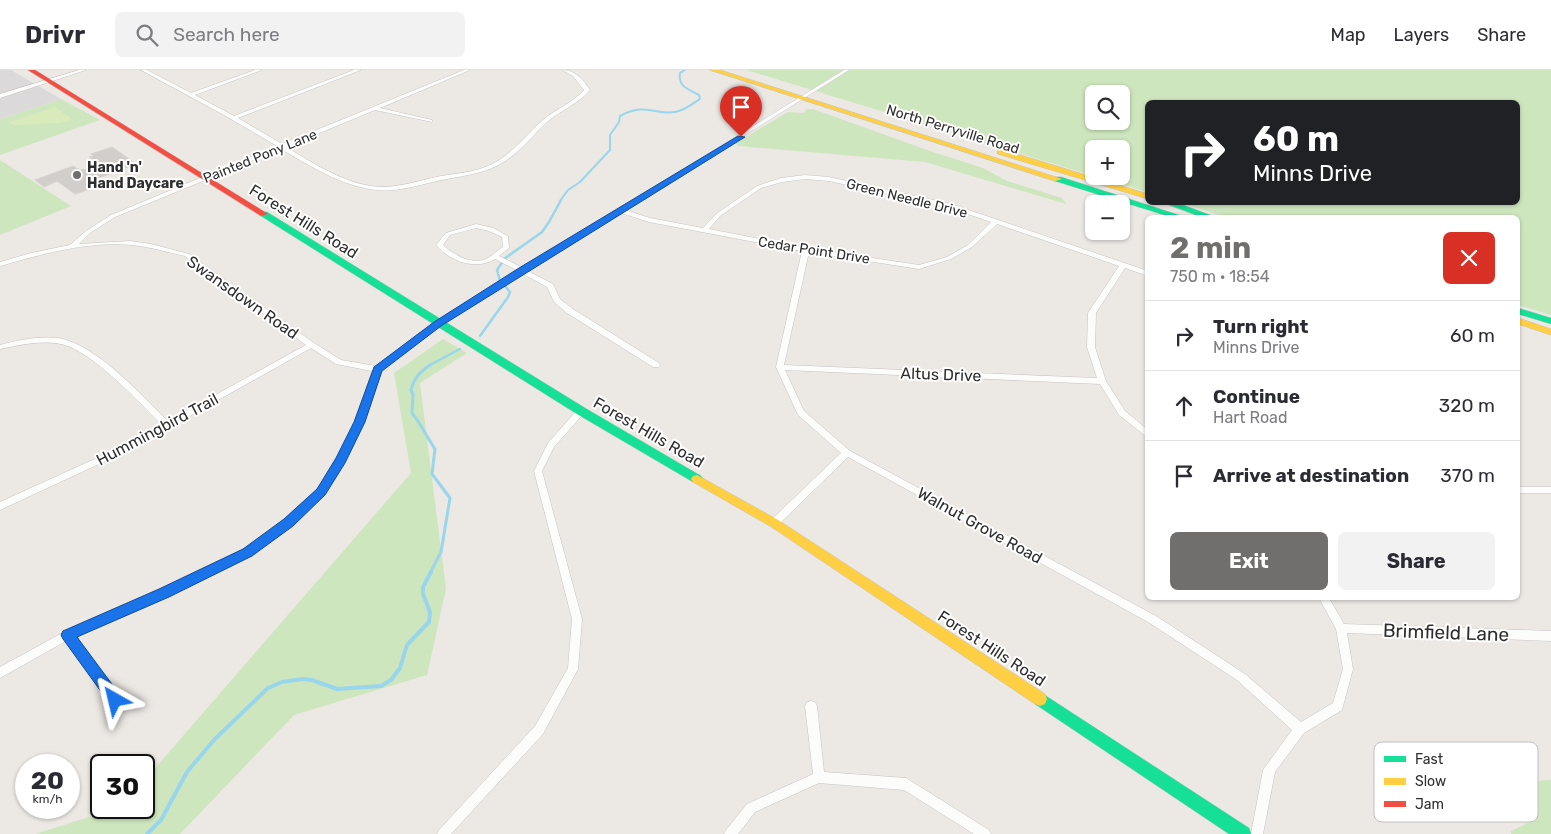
<!DOCTYPE html>
<html lang="en">
<head>
<meta charset="utf-8">
<style>
	body { margin:0; font-family:Rubik,sans-serif; background:#f2f2f3; color:#2b2b33; height:100vh; display:flex; flex-direction:column; font-size:19px; white-space:nowrap }
	* { box-sizing:border-box; margin:0 }
	p { font-size:16px; color:#7c7c81 }
	.icon { flex:none; width:28px; height:28px; fill:none; stroke:currentColor; stroke-width:2; stroke-linecap:round; stroke-linejoin:round }
	.map { position:relative; flex:1; overflow:hidden }
	.side { position:absolute; left:1145px; top:145px; width:375px; height:385px; display:flex; flex-direction:column; background:#fff; border-radius:8px; box-shadow:0 1px 4px #0004 }
	.side>* { flex:none }
	.guide { position:absolute; left:1145px; top:30px; width:375px; height:105px; border-radius:8px; box-shadow:0 1px 4px #0004; background:#202124; color:#fff; overflow:hidden }
	.buttons { position:absolute; left:1085px; top:15px; display:grid; gap:10px }
	.buttons a { display:grid; place-items:center; width:45px; height:45px; border-radius:8px; background:#fff; box-shadow:0 1px 4px #0004; font-size:25px }
	.speed { position:absolute; left:15px; top:684px; display:flex; gap:10px; font-size:25px; font-weight:700; text-align:center }
	.speed>* { display:grid; place-content:center; width:65px; height:65px; border-radius:50%; background:#fff; box-shadow:0 1px 4px #0004; line-height:1 }
	.speed small { font-size:12px; font-weight:400 }
	.speed .limit { border:2px solid #111; border-radius:8px; background:#fff; color:#111 }
	.pin { position:absolute; display:grid; place-items:center; width:42px; height:42px; color:#fff; margin:-51px -21px; border-radius:50% 50% 50% 0; rotate:-45deg; box-shadow:0 0 5px #0007 }
	.pin .icon { rotate:45deg }
	.me { position:absolute; width:55px; margin:-28px; rotate:323deg; stroke-linejoin:round; filter:drop-shadow(0 0 4px #0008) }
	.turn { display:flex; align-items:center; gap:18px; height:105px; padding:0 25px; font-size:22px }
	.turn .icon { width:65px; height:65px; stroke-width:2.5 }
	.turn b { display:block; font-size:35px; line-height:42px }
	.round { display:grid; place-items:center; flex:none; width:52px; height:52px; border-radius:8px; background:#f2f2f3 }
	.head { display:flex; align-items:center; justify-content:space-between; height:85px; padding:0 25px }
	h1 { font-size:30px; font-weight:700; line-height:38px; color:#706f6e }
	.cta { display:flex; gap:10px; margin-top:auto; padding:10px 25px }
	.cta a { flex:1; height:58px; border-radius:8px; background:#706f6e; color:#fff; font-size:20px; font-weight:700; line-height:58px; text-align:center }
	.cta a+a { background:#f2f2f3; color:#2b2b33 }
	ul { padding:0; list-style:none }
	li { display:flex; align-items:center; gap:15px; height:70px; padding:0 25px; border-top:1px solid #e1e1e2 }
	li div { flex:1 }
	li b { display:block; font-size:19px }
	li em { font-style:normal }
	header { display:flex; align-items:center; gap:30px; box-sizing:border-box; height:70px; padding:0 25px; background:#fff; border-bottom:1px solid #e1e1e2 }
	header strong { font-size:24px }
	nav { display:flex; gap:28px; margin-inline-start:auto; font-size:18px }
	.search { width:350px; height:45px; background:#f2f2f3; display:flex; align-items:center; gap:12px; box-sizing:border-box; padding:0 18px; border-radius:8px; color:#7c7c81; font-size:19px }
	.map>svg:first-child { display:block }
	.industrial { fill:#dcd9db }
	.green { fill:#cee6be; fill-rule:evenodd }
	.pitch { fill:#d9eabb }
	.lines { fill:none; stroke-linecap:round; stroke-linejoin:round }
	.stream-far3 { stroke:#99d6ec; stroke-width:2 }
	.stream-far2 { stroke:#99d6ec; stroke-width:2.5 }
	.stream-far1 { stroke:#99d6ec; stroke-width:3 }
	.stream { stroke:#99d6ec; stroke-width:4 }
	.building { fill:#d1cecb; stroke:#d7d4d0 }
	.street-casing { stroke:#c5c4c5; stroke-width:1 }
	.fast-casing { stroke:#c5c4c5; stroke-width:1 }
	.slow-casing { stroke:#c5c4c5; stroke-width:1 }
	.jam-casing { stroke:#c5c4c5; stroke-width:1 }
	.street { fill:#fcfcfb; fill-rule:evenodd }
	.fast { fill:#16e098; fill-rule:evenodd }
	.slow { fill:#ffcf43; fill-rule:evenodd }
	.jam { fill:#f24e42; fill-rule:evenodd }
	.route { fill:#1a73e8; stroke:#114b97 }
	.poi-dot { fill:#706f6e; stroke:#fff; stroke-width:2 }
	.labels { text-anchor:middle; stroke-width:4; stroke-linejoin:round; paint-order:stroke }
	.far-street-label { font-size:14px; fill:#2e2e2e; stroke:#fff }
	.far-poi-label { font-size:14px; font-weight:bold; fill:#2e2e2e; stroke:#fff; text-anchor:start }
	.street-label { font-size:16px; fill:#2e2e2e; stroke:#fff }
	.near-street-label { font-size:19px; fill:#2e2e2e; stroke:#fff }
	.key { fill:#fff; stroke:#c0c0c0; stroke-width:1 }
	.key-label { font-size:14px; fill:#2e2e2e }
</style>
</head>
<body>
<header>
<strong>Drivr</strong>
<div class="search"><svg class="icon" aria-label="search" viewBox="0 0 24 24"><circle cx="10" cy="10" r="6"/><path d="M15 15l6 6"/></svg>Search here</div>
<nav><a>Map</a><a>Layers</a><a>Share</a></nav>
</header>
<div class="map">
<svg width="1551" height="764" viewBox="0 0 1551 764">
	<rect width="100%" height="100%" fill="#ece8e4"/>
	<path class="industrial" d="M0 0H11L61 29 0 49Z"/>
	<path class="green" d="M746 0H1551V245L1518 235V148H1230L1181 133 1518 132V32H1148L1147 122 1095 106H1121V79H1094V106ZM1094 24H1121V51H1094Z
		M61 29 100 50 0 85V49Z
		M807 39H813L930 81 983 98 1007 111 1062 128 1066 134 925 92 738 76 736 73 788 42 804 43Z
		M0 90 71 136 0 165Z
		M443 269 467 283 420 313 446 519 427 605 294 645 180 764H35L118 738H144V711L411 403 394 303Z
		M1551 710V764H1511V761L1530 752 1537 735 1520 712Z"/>
	<path class="pitch" d="M55 37 72 49 60 53 14 55 9 52Z"/>
	<g class="lines">
		<path class="stream-far3" d="M560 131 568 120 580 112 610 80V65L619 52 620 46C646 32 651 45 675 42 684 41 692 34 700 29L699 25C688 19 678 17 680 3L685 0"/>
		<path class="stream-far2" d="M504 189 542 162 549 152 561 130
			M500 211 497 200 503 191
			M480 266 508 227 510 222 505 216
			M428 296 460 279"/>
		<path class="stream-far1" d="M430 503 441 482 450 428 432 404 435 379C426 366 422 355 412 343L413 324 411 320C414 308 420 302 430 295"/>
		<path class="stream" d="M147 764 161 750 187 702 214 670 268 618 282 612 302 609 312 610 337 619 381 616 391 610 400 598 407 575 429 552 430 542 423 524V517L431 502"/>
	</g>
	<path class="building" d="M112 77 136 94 88 112 93 117 82 122 75 124 57 111 44 117 35 110 73 96 80 100 106 97 89 87 93 86 91 84Z"/>
	<g class="lines">
		<defs>
			<path id="street" d="M79 0H86L0 28V24Z
				M141 0H147L191 23 255 0H262L195 25 234 46 354 0H361L238 48 282 74 464 0H470L380 38 432 50V52L375 40 286 77C315 94 349 117 384 117 403 116 422 110 441 106 459 103 479 102 496 92 515 81 528 63 544 49 557 38 573 33 584 20L573 6 562 0C575 0 583 9 590 20 578 34 561 40 547 52 533 65 521 81 505 91 488 103 467 105 447 109 430 112 412 118 395 120 354 124 315 99 281 79L115 147 90 163 79 174 130 171 151 174 189 184 314 273 341 290 376 296 435 252 518 201 495 189C475 201 450 191 436 175L446 163 476 154 493 158 508 166 509 178 499 186 523 198 844 0H849L625 140 650 148 703 158 716 144 757 116 781 108 805 105 829 107 951 134 1148 201V206L1125 198 1096 243 1095 277 1106 311 1125 341 1148 360V368L1119 345 1100 314 785 300 804 341 850 381 1156 546 1245 604 1301 652 1333 633 1343 599 1336 559 1319 528H1329L1344 554 1551 561V571L1347 563 1353 599 1342 640 1304 663 1275 702 1263 764H1251L1263 700 1292 660 1237 610 1148 552 848 387 777 456H771L769 453 771 450 841 383 798 345 776 297 802 181 649 152 621 143 528 201 553 214 560 229 573 239 659 293 660 295 659 297H653L567 243 554 232 547 217 523 204 441 256 381 300 364 352 345 390 324 424 292 456 250 485 168 526 75 567 119 626 121 630 119 634 115 635 111 634 66 571 0 608V597L64 562 160 520 244 479 286 450 318 420 337 389 356 352 372 301 336 294 311 278 172 356 171 358 167 359 127 381 0 440V432L121 377 161 354C139 332 91 280 61 274 40 270 20 275 0 279V275C19 270 38 266 58 268 96 274 140 324 168 351L306 275 185 186C167 182 150 177 132 175 87 171 43 184 0 196V192L31 183 70 175 86 161 111 145 277 76 224 45ZM805 109 829 111 947 137 991 152 968 175 947 187 919 195 806 178 709 159 720 146 761 118 782 112ZM997 154 1119 196 1088 243 1087 277 1097 308 784 295 809 182 919 199 951 189 972 177ZM476 158 489 161 502 167 503 177C497 181 492 186 486 189 471 195 454 185 443 175L450 165Z
				M581 338 584 339 585 341 584 343 554 377 542 401 582 549 578 599 543 664 451 764H437L439 760 535 656 568 598 572 549 534 401 548 373 578 339Z
				M1518 417H1551V423H1518Z
				M811 631 815 632 817 636 824 702 906 708 989 760 991 764H974L904 720 819 713 755 742 738 764H724L726 760 747 734 813 704 805 636 807 632Z"/>
			<path id="fast" d="M1055 107H1061L1188 148H1174L1055 111Z
				M1161 132H1175L1218 148H1204Z
				M261 142H267L585 338 701 406 703 409 701 412H693L577 344 261 146Z
				M1518 238 1551 248V254L1518 244Z
				M1040 622 1249 758 1251 764H1229L1035 634 1033 629 1035 624Z"/>
			<path id="slow" d="M710 0H720L1062 109 1055 111Z
				M998 80H1004L1148 124V129L998 84Z
				M1518 248 1551 259V265L1518 254Z
				M697 405 778 450 1045 624 1047 629 1045 634 1040 636 1035 634 770 456 693 412 691 409 693 406Z"/>
			<path id="jam" d="M28 0H35L268 144 261 146Z"/>
		</defs>
		<use href="#street" class="street-casing"/>
		<use href="#fast" class="fast-casing"/>
		<use href="#slow" class="slow-casing"/>
		<use href="#jam" class="jam-casing"/>
		<use href="#street" class="street"/>
		<use href="#fast" class="fast"/>
		<use href="#slow" class="slow"/>
		<use href="#jam" class="jam"/>
	</g>
	<path class="route" d="M738 66 745 67 441 256 382 301 365 352 345 393 325 425 293 456 252 486 169 527 77 567 120 625 122 630 120 634 115 636 110 634 63 569 61 565 63 561 159 519 243 479 284 449 317 419 336 388 354 352 374 297 434 252 519 198Z"/>
	<circle class="poi-dot" cx="77" cy="105" r="5"/>
	<g class="labels">
		<g class="far-street-label">
			<text transform="translate(953 59) rotate(17)" y="5">North Perryville Road</text>
			<text transform="translate(260 86) rotate(-22)" y="5">Painted Pony Lane</text>
			<text transform="translate(907 128) rotate(14)" y="5">Green Needle Drive</text>
			<text transform="translate(814 180) rotate(9)" y="5">Cedar Point Drive</text>
		</g>
		<g class="far-poi-label">
			<text x="87" y="102">Hand 'n'<tspan x="87" dy="16">Hand Daycare</tspan></text>
		</g>
		<g class="street-label">
			<text transform="translate(304 151) rotate(32)" y="6">Forest Hills Road</text>
			<text transform="translate(243 227) rotate(35)" y="6">Swansdown Road</text>
			<text transform="translate(941 304) rotate(2)" y="6">Altus Drive</text>
			<text transform="translate(157 359) rotate(-28)" y="6">Hummingbird Trail</text>
			<text transform="translate(649 362) rotate(30)" y="6">Forest Hills Road</text>
			<text transform="translate(980 455) rotate(29)" y="6">Walnut Grove Road</text>
			<text transform="translate(992 578) rotate(33)" y="6">Forest Hills Road</text>
		</g>
		<g class="near-street-label">
			<text transform="translate(1446 562) rotate(2)" y="7">Brimfield Lane</text>
		</g>
	</g>
	<rect x="1374" y="672" width="164" height="80" rx="8" class="key"/>
	<rect x="1384" y="686" width="22" height="6" fill="#16e098"/>
	<rect x="1384" y="708" width="22" height="7" fill="#ffcf43"/>
	<rect x="1384" y="731" width="22" height="6" fill="#f24e42"/>
	<g class="key-label">
		<text x="1415" y="694">Fast</text>
		<text x="1415" y="716">Slow</text>
		<text x="1415" y="739">Jam</text>
	</g>
</svg>
<div class="buttons">
<a><svg class="icon" aria-label="search" viewBox="0 0 24 24"><circle cx="10" cy="10" r="6"/><path d="M15 15l6 6"/></svg></a>
<a>+</a>
<a>−</a>
</div>
<div class="speed"><div>20<small>km/h</small></div><div class="limit">30</div></div>
<div class="pin" style="left:741px;top:67px;background:#d93025"><svg class="icon" aria-label="arrive" viewBox="0 0 24 24"><path d="M6 21V4h12l-3 4 3 4H6"/></svg></div>
<svg class="me" style="left:115px;top:630px" viewBox="-20 -20 40 40"><path d="M0-17L14 15 0 8-14 15z" fill="#1a73e8" stroke="#fff" stroke-width="4"/></svg>
<div class="guide">
<div class="turn"><svg class="icon" aria-label="right" viewBox="0 0 24 24"><path d="M7 20v-9h11M14 6l5 5-5 5"/></svg><div><b>60 m</b>Minns Drive</div></div>
</div>
<section class="side">
<div class="head"><div><h1>2 min</h1><p>750 m · 18:54</p></div><a class="round" style="background:#d93025;color:#fff"><svg class="icon" aria-label="close" viewBox="0 0 24 24"><path d="M6 6l12 12M18 6L6 18"/></svg></a></div>
<ul>
<li><svg class="icon" aria-label="right" viewBox="0 0 24 24"><path d="M7 20v-9h11M14 6l5 5-5 5"/></svg><div><b>Turn right</b><p>Minns Drive</p></div><em>60 m</em></li>
<li><svg class="icon" aria-label="ahead" viewBox="0 0 24 24"><path d="M12 20V5M6 11l6-6 6 6"/></svg><div><b>Continue</b><p>Hart Road</p></div><em>320 m</em></li>
<li><svg class="icon" aria-label="arrive" viewBox="0 0 24 24"><path d="M6 21V4h12l-3 4 3 4H6"/></svg><div><b>Arrive at destination</b></div><em>370 m</em></li>
</ul>
<div class="cta"><a>Exit</a><a>Share</a></div>
</section>
</div>
</body>
</html>
